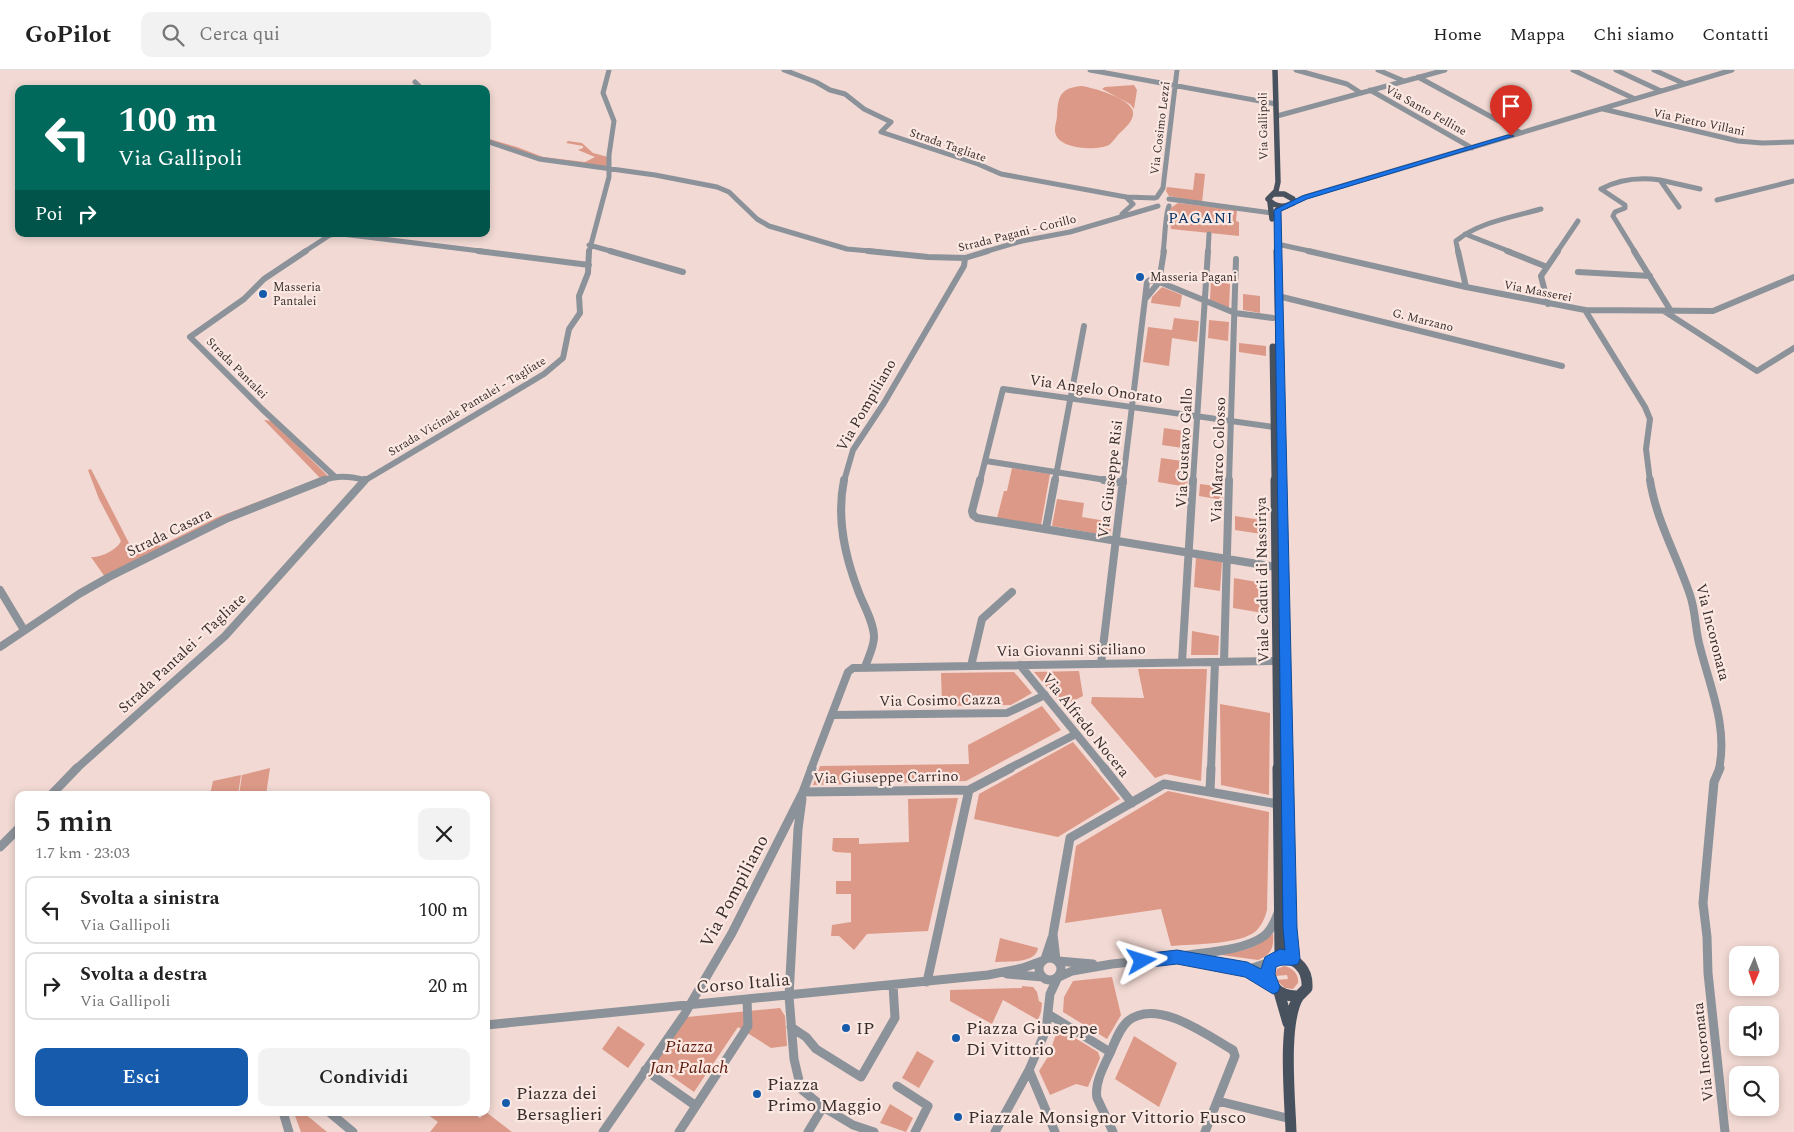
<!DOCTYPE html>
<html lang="it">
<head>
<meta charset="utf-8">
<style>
	body { margin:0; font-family:Spectral,serif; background:#f2f2f2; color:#222; height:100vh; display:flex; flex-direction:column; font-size:19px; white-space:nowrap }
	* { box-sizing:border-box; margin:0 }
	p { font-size:16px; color:#767676 }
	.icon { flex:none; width:28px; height:28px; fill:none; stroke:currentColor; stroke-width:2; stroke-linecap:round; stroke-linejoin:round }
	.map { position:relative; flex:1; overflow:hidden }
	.details { position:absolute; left:15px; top:721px; width:475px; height:325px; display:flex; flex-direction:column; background:#fff; border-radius:10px; box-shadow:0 2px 8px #0003 }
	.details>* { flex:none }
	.top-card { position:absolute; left:15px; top:15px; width:475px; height:152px; border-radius:10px; box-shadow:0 2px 8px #0003; background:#00695c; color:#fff; overflow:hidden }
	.needle { width:32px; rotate:182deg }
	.controls { position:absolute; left:1729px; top:876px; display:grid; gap:10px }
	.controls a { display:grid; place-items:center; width:50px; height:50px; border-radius:10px; background:#fff; box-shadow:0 2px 8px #0003; font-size:25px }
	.pin { position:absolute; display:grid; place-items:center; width:42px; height:42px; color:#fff; margin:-51px -21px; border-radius:50% 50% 50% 0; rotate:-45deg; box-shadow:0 0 5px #0007 }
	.pin .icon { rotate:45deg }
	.me { position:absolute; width:55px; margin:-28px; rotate:84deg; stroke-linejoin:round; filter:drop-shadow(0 0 4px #0008) }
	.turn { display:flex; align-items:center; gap:18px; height:105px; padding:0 20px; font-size:22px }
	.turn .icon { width:65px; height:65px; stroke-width:2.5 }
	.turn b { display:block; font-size:35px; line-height:42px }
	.then { display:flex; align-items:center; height:48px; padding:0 20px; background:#0003; gap:10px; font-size:19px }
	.round { display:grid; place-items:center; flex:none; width:52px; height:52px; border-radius:10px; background:#f2f2f2 }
	.summary { display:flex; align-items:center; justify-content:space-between; height:85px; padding:0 20px }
	h1 { font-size:30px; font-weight:600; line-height:38px }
	.cta { display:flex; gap:10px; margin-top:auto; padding:10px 20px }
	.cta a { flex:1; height:58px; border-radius:10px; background:#175cac; color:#fff; font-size:20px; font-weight:600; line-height:58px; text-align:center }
	.cta a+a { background:#f2f2f2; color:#222 }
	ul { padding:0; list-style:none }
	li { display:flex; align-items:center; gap:15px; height:68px; margin:0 10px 8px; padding:0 10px; border:2px solid #e0e0e0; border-radius:10px }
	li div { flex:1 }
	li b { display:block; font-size:19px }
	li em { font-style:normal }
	header { display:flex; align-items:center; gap:30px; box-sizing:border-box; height:70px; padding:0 25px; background:#fff; border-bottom:1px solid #e0e0e0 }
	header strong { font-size:24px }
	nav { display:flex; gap:28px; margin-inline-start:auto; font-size:18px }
	.search { width:350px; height:45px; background:#f2f2f2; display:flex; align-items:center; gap:12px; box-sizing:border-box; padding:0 18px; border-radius:10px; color:#767676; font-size:19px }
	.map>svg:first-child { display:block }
	.green { fill:#dd9987 }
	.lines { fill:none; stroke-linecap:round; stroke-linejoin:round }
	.minor-far3 { stroke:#8c9299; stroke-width:5 }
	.minor-far2 { stroke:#8c9299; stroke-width:6 }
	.minor-far1 { stroke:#8c9299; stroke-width:8 }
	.minor { stroke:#8c9299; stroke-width:9 }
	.major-far3 { stroke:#48525f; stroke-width:5.5 }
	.major-far2 { stroke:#48525f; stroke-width:7 }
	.major-far1 { stroke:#48525f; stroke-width:9 }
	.major { stroke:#48525f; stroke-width:11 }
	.route { fill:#1a73e8; stroke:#114b97 }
	.poi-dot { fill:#175cac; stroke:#fce8e2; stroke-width:2 }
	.labels { text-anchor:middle; stroke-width:4.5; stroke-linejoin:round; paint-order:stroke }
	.far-street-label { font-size:12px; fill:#382e2c; stroke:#fce8e2 }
	.far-poi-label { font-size:12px; fill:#382e2c; stroke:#fce8e2; text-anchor:start }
	.far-quarter-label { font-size:15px; letter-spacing:1px; fill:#063264; stroke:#fce8e2 }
	.street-label { font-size:15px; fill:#382e2c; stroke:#fce8e2 }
	.near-street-label { font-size:18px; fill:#382e2c; stroke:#fce8e2 }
	.near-poi-label { font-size:18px; fill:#382e2c; stroke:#fce8e2; text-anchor:start }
	.near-park-label { font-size:18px; font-style:italic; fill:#5d1f0f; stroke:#fce8e2 }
</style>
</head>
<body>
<header>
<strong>GoPilot</strong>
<div class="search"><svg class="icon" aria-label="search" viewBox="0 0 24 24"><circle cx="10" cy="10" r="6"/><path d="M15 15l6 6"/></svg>Cerca qui</div>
<nav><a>Home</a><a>Mappa</a><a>Chi siamo</a><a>Contatti</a></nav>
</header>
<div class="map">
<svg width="1794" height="1062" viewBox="0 0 1794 1062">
	<rect width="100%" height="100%" fill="#f2d9d3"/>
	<path class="green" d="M1134 15 1137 20 1134 39 1130 34 1102 19 1105 17Z
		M1081 16C1092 17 1132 29 1133 42 1134 50 1126 57 1122 61 1117 65 1114 71 1109 75 1097 81 1061 79 1056 65 1053 59 1057 52 1057 46 1058 28 1059 18 1081 16Z
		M486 68 517 77 543 87 585 92 595 87 578 80 583 78V76L566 73 568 71 582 73 593 83 608 87V97L553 91 486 71Z
		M1195 103 1205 104 1202 133 1169 126 1166 121 1167 117 1193 120Z
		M1178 133 1237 140 1236 151 1239 152V166L1171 159 1169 139Z
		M1211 210 1230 214 1229 238 1210 230Z
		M1162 217 1182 225 1180 237 1151 233 1152 227Z
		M1243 224 1260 226V243L1243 240Z
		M1174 248 1199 251 1197 272 1172 268 1169 296 1143 292 1148 257 1172 260Z
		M1209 250 1229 252 1228 271 1208 268Z
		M1239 273 1266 276V286L1239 282Z
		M264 350 272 351 328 406 327 407 226 448 105 507 91 487C100 488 117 480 121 471L99 429 88 400 91 399 132 479 155 468 160 476 218 447 320 408Z
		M1164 358 1191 362 1190 379 1162 375Z
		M1161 388 1189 392 1187 417 1158 412Z
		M1012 398 1050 404 1041 455 997 448 1004 421H1007Z
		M1200 414 1224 417 1223 430 1199 426Z
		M1057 429 1084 433 1082 447 1112 452 1110 466 1052 456Z
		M1235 446 1268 451V465L1235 460Z
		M1196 487 1222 492 1220 521 1194 517Z
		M1234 508 1268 514 1269 544 1233 538Z
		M1192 561 1219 566 1218 585H1191Z
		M1138 599H1207L1201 711 1166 704 1155 708 1091 633 1092 627 1144 628Z
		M1079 601 1083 626 1063 636 1034 602Z
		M1014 602 1032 623 1011 635 942 636 941 603Z
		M1220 634 1270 643 1269 725 1221 715Z
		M1042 636 1061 660 966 711 813 715 820 696 969 694 968 675Z
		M1073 672 1120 729 1058 767 974 749 979 724Z
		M270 698 266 725H239L242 705Z
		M241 705 238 725H210L213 711Z
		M1168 721 1269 742 1267 840C1265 848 1262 855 1256 861 1240 875 1192 874 1171 876L1161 839 1065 853 1076 776Z
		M958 728 928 861 867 864 854 880 839 866H831L832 855 851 852V824H836V811H851V783L835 782 832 780 833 768H859V774L909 772 908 729Z
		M1273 863C1274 877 1272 884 1258 890L1214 884C1237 883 1256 880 1273 863Z
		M1000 868 1038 878C1036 894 1008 891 995 892Z
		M1284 896C1293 898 1299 904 1298 913L1293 919 1285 918 1276 910 1288 909 1287 905 1275 906 1277 899Z
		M1112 907 1121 945 1107 969 1063 942 1064 927 1073 911Z
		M1022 916 1033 917 1037 922 1039 931 1042 933 1041 942 1038 950 1003 930 992 954 950 931V920L1022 918Z
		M780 938 785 946 787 976 771 978 738 957 694 1022 654 994 687 947Z
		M618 956 645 974 628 998 602 979Z
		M1057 961H1064L1098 982 1100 988 1088 1017 1076 1014 1050 1025 1039 1001 1049 985Z
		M1134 966 1177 993 1159 1037 1115 1009Z
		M917 981 934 991 919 1018 902 1008Z
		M890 1034 913 1048 906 1062 880 1053Z
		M424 1042 473 1043 480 1048 486 1042 512 1062H430L438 1052 427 1044 425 1046Z
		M294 1043H304L327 1062H301Z"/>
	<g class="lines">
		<path class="minor-far3" d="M784 0 816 12 830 20 845 24 864 39 891 52 881 62 978 94 1001 104 1126 127 1155 128
			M1090 0 1276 34
			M1296 0 1347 14 1361 23
			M1378 0 1404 11
			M1573 0 1635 29
			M1616 0 1661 21
			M1654 0 1685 14
			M1418 7 1521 63
			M415 12 422 19
			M1370 20 1472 78
			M1603 39 1738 71 1762 73 1794 72
			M1277 46 1445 0
			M486 71 539 89 655 105 717 117 729 122 757 149 769 156 847 179 881 182
			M1660 110 1700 119
			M1157 127 1163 118 1177 0
			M1169 129 1272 143
			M1717 130 1794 111
			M1293 133 1305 127 1732 0
			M1122 144 1133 134 1126 127
			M342 164 488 182
			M1465 164 1511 182
			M1277 174 1314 182
			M589 175 614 182
			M304 182 330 165 336 164
			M589 182 609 107V85L614 51 603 23 609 0
			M984 182 1022 171 1070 162 1158 136
			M1163 182C1165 171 1165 144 1169 136
			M1208 182 1209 164
			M1458 182 1456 171C1479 152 1513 147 1541 139
			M1557 182 1578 151
			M1635 182 1613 146 1615 142 1625 138V135L1601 119C1620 109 1639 107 1660 110L1679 137"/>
		<path class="minor-far2" d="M306 181 264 209 244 229 190 267 262 339 334 406
			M478 181 589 195
			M610 181 683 202
			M868 181 928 187 965 188 988 181
			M1308 181 1466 217 1585 240 1713 241 1794 207
			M1458 181 1466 217
			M1507 181 1547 197
			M1634 181 1671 241
			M1578 202 1650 206
			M1278 226 1562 296
			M1146 228 1159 212 1164 181
			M1548 234 1541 206 1558 181
			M1585 240 1645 337 1650 349 1646 379 1650 411
			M1664 241 1757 301 1794 278
			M986 391 1112 411
			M321 411C337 405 349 406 365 410
			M364 411 544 304 563 288 569 259 580 243 579 226 588 203 589 181
			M844 411 853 380 884 333 964 196 965 188
			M980 411 1003 319 1274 357
			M1055 411 1084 256
			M1123 411 1147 212 1150 210 1162 213 1235 243 1273 248
			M1193 411 1208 181
			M1229 411 1236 189"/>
		<path class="minor-far1" d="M844 410C836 449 845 487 859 523 864 536 874 553 874 567 874 577 868 588 865 597
			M980 410 972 441 973 445 977 448 1276 497
			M1104 410 1123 413
			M1650 410C1656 450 1677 486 1690 525 1696 542 1695 560 1700 577 1710 617 1728 657 1719 699
			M1046 458 1055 410
			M0 520 24 560
			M0 577 79 524 109 507 228 448 324 410
			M1182 592 1193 410
			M1224 592 1229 410
			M1101 594 1123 410
			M1020 595 1105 699
			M971 596 982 549 1012 522
			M833 645 1007 643 1045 625
			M76 699 225 566 365 410
			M811 699 848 602 853 598 1277 591
			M1008 699 1076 664
			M1211 699 1215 592"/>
		<path class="minor" d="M1104 698 1132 733
			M1720 698 1714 712 1703 833 1707 867 1708 903 1725 1062
			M1210 721 1211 698
			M803 722 969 720 1011 698
			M51 725 77 698
			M802 729 798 759 789 926 794 989 801 1019 823 1037 853 1055 874 1062
			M0 777 19 758
			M1181 886C1205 882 1244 881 1264 866 1271 861 1275 851 1278 843
			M1039 899a11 11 0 1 1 22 0a11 11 0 1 1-22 0Z
			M1045 889 1052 868
			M1056 890 1053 864 1070 768 1164 714 1278 734
			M1058 891 1093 894
			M1247 900 1270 892
			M1007 904 1043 907
			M1059 907 1072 901 1112 894 1177 887 1247 900 1260 906 1271 916
			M927 912 969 720
			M1048 944 1110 982
			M486 955 988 905 1023 898 1042 891
			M791 957 806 967 816 979 861 1007 895 948 893 915
			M645 1000 696 1036
			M1029 1000 1055 1062
			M897 1016 928 1036 915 1062
			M1218 1031 1291 1049
			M283 1042 289 1062
			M329 1042 353 1062
			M603 1062 684 945 732 863 803 722 812 698
			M679 1062 748 956 747 929
			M808 1062 823 1037
			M995 1062 1029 1000 1046 960 1050 924 1057 909
			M1113 1062 1097 1028C1094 1013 1105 994 1111 981 1115 971 1120 958 1128 951 1157 927 1208 966 1233 980L1235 986 1205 1062"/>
		<path class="major-far3" d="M1273 124 1276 121 1278 112 1275 0
			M1273 124H1284L1293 129V133C1284 138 1275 137 1268 129Z
			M1270 132 1272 149
			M1278 182 1277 140 1287 136"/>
		<path class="major-far2" d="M1277 181 1282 411
			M1273 277 1275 411"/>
		<path class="major-far1" d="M1275 410 1278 699
			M1282 410 1287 699"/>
		<path class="major" d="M1278 698 1280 887
			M1287 698 1290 858 1293 889
			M1280 887C1298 889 1308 900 1307 918L1299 926C1278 927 1264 913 1270 892Z
			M1279 922 1288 953
			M1291 1062C1290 1029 1282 951 1299 926"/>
	</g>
	<path class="route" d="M1508 65 1514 66 1307 129 1281 141 1297 858 1300 889 1298 894C1290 897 1284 893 1276 897L1275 904 1280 917 1278 922 1273 924 1245 907 1177 894 1142 898 1136 896 1134 891 1136 886 1142 884 1177 880 1247 892 1261 899 1265 887 1280 879 1285 880 1283 858 1274 140 1302 126Z"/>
	<g class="poi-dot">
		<circle cx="1140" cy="207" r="5"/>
		<circle cx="263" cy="224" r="5"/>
		<circle cx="846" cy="958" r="5"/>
		<circle cx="956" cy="968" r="5"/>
		<circle cx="757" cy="1024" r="5"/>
		<circle cx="506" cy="1033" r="5"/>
		<circle cx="958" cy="1047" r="5"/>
	</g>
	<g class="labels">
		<g class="far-street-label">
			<text transform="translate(1426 40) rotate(29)" y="4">Via Santo Felline</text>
			<text transform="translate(1699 52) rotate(12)" y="4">Via Pietro Villani</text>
			<text transform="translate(1263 56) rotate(-91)" y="4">Via Gallipoli</text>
			<text transform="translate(1160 58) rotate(-83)" y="4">Via Cosimo Lezzi</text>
			<text transform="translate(948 75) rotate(19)" y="4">Strada Tagliate</text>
			<text transform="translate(1017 163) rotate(-14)" y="4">Strada Pagani - Corillo</text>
			<text transform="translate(1538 221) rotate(11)" y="4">Via Masserei</text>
			<text transform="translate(1423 250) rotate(14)" y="4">G. Marzano</text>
			<text transform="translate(237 298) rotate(45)" y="4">Strada Pantalei</text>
			<text transform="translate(467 336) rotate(-31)" y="4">Strada Vicinale Pantalei - Tagliate</text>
		</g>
		<g class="far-poi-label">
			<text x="1150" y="211">Masseria Pagani</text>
			<text x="273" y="221">Masseria<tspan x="273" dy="14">Pantalei</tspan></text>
		</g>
		<g class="far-quarter-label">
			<text x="1201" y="153">PAGANI</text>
		</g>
		<g class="street-label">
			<text transform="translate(1096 319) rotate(8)" y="5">Via Angelo Onorato</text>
			<text transform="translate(866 335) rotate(-60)" y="5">Via Pompiliano</text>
			<text transform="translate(1184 378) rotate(-87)" y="5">Via Gustavo Gallo</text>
			<text transform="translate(1218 390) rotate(-88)" y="5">Via Marco Colosso</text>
			<text transform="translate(1110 409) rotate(-83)" y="5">Via Giuseppe Risi</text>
			<text transform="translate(169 462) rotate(-26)" y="5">Strada Casara</text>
			<text transform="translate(1262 510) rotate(-91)" y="5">Viale Caduti di Nassiriya</text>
			<text transform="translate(1713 562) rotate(76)" y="5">Via Incoronata</text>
			<text transform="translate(1071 580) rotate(-1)" y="5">Via Giovanni Siciliano</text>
			<text transform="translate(182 583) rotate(-43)" y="5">Strada Pantalei - Tagliate</text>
			<text transform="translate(940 630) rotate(-1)" y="5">Via Cosimo Cazza</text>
			<text transform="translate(1086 655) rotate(51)" y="5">Via Alfredo Nocera</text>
			<text transform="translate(886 707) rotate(-1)" y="5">Via Giuseppe Carrino</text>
			<text transform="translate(1703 982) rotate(-96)" y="5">Via Incoronata</text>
		</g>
		<g class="near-street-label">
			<text transform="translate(734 821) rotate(-62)" y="6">Via Pompiliano</text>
			<text transform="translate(743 913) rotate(-5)" y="6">Corso Italia</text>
		</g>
		<g class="near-poi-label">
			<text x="856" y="964">IP</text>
			<text x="966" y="964">Piazza Giuseppe<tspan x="966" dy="21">Di Vittorio</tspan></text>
			<text x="767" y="1020">Piazza<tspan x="767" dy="21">Primo Maggio</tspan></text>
			<text x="516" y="1029">Piazza dei<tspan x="516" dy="21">Bersaglieri</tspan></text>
			<text x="968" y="1053">Piazzale Monsignor Vittorio Fusco</text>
		</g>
		<g class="near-park-label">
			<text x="689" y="982">Piazza<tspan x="689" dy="21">Jan Palach</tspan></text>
		</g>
	</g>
</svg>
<div class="controls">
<a><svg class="needle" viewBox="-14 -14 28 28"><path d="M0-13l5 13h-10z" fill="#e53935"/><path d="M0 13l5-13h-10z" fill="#767676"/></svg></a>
<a><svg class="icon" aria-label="sound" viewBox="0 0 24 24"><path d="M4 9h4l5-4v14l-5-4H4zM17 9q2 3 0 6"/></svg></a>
<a><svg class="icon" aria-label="search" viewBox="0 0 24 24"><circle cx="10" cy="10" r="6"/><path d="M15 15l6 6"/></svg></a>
</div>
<div class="pin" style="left:1511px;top:66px;background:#d93025"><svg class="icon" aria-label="arrive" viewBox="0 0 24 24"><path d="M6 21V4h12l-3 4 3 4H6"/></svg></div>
<svg class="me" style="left:1142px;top:891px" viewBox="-20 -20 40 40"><path d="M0-17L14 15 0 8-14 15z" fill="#1a73e8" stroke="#fff" stroke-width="4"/></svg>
<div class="top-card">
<div class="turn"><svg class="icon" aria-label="left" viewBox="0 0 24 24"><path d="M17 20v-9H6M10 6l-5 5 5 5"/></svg><div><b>100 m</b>Via Gallipoli</div></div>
<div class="then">Poi<svg class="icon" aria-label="right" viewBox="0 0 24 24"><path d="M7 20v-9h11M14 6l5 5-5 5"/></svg></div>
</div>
<section class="details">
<div class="summary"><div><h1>5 min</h1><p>1.7 km · 23:03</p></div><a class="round"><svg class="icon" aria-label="close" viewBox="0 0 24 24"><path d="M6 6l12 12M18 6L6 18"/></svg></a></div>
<ul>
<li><svg class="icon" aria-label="left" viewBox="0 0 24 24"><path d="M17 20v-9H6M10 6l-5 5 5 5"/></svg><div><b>Svolta a sinistra</b><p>Via Gallipoli</p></div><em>100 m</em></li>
<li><svg class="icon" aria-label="right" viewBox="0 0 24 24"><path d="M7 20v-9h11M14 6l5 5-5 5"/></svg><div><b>Svolta a destra</b><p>Via Gallipoli</p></div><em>20 m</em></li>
</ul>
<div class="cta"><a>Esci</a><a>Condividi</a></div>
</section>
</div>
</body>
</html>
